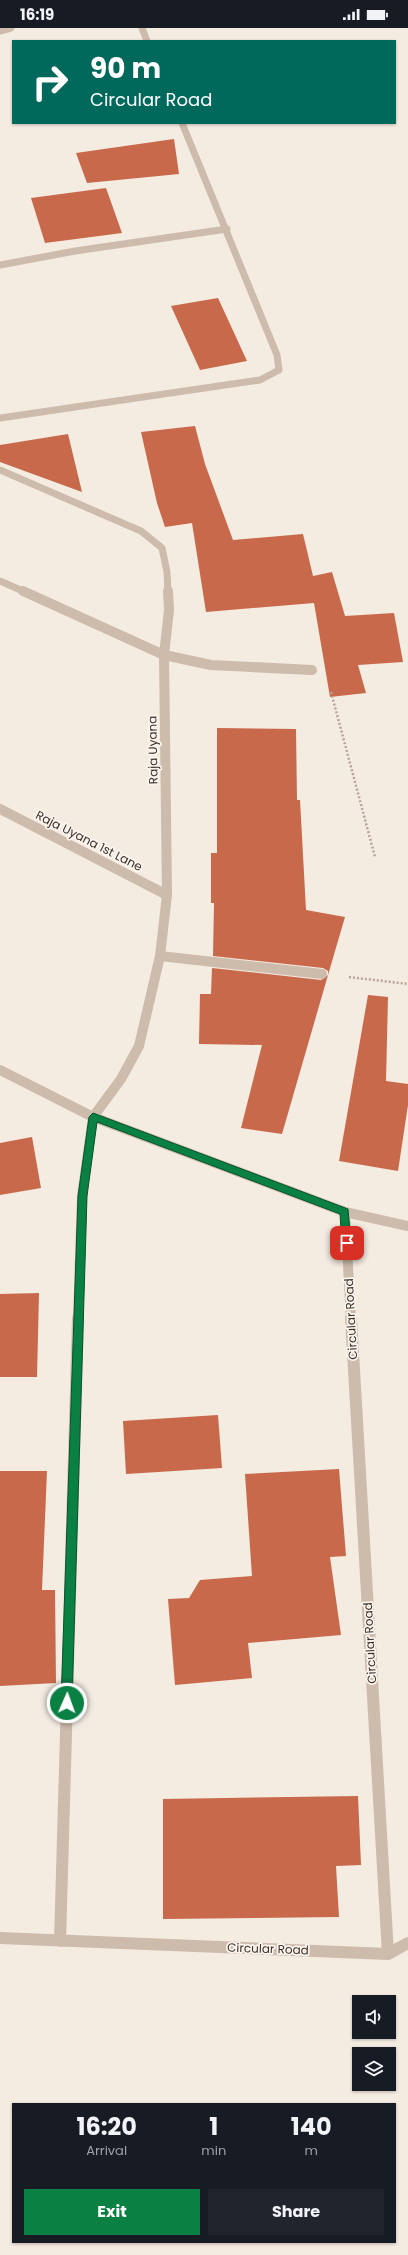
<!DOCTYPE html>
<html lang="en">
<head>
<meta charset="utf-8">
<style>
	body { margin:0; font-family:Poppins,sans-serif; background:#20242c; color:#f1f3f6; height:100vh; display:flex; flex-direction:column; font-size:15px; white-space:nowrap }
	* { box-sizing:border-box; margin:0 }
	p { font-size:13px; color:#9ea1a6 }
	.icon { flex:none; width:22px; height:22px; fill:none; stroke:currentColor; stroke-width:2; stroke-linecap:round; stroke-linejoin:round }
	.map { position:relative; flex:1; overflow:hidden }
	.sheet { position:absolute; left:12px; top:2075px; width:384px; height:140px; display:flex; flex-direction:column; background:#171b24; border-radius:0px; box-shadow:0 1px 3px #0004 }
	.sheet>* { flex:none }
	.top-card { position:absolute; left:12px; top:12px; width:384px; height:84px; border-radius:0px; box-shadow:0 1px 3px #0004; background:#00695c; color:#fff; overflow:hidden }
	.fabs { position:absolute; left:352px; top:1967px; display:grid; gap:8px }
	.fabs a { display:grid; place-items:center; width:44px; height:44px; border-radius:0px; background:#171b24; box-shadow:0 1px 3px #0004; font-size:20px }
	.pin { position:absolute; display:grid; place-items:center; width:34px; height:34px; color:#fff; margin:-17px; border-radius:8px; box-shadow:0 2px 6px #0006 }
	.me { position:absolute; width:44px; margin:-22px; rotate:2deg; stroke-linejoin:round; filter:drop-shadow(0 0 3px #0008) }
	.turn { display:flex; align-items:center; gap:14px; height:84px; padding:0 12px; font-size:18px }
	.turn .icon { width:52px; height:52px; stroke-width:2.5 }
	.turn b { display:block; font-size:28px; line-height:34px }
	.eta { display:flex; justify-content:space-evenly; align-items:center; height:68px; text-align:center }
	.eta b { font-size:24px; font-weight:700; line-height:28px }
	.action { display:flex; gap:8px; margin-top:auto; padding:8px 12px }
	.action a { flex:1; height:46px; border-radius:0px; background:#0b8043; color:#fff; font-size:16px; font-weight:700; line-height:46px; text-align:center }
	.action a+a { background:#20242c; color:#f1f3f6 }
	.status { display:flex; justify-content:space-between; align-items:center; height:28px; padding:0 20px; background:#171b24; direction:ltr }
	.status svg { height:11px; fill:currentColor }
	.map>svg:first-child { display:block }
	.building { fill:#c8694b }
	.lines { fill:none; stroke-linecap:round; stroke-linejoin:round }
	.path { stroke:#b9a596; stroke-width:2.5; stroke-dasharray:2 2; stroke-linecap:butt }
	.minor-far2 { stroke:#cdbbac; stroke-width:7 }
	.minor-far1 { stroke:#cdbbac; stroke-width:10 }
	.minor { stroke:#cdbbac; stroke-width:12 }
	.route { fill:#0b8043; stroke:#07532c }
	.labels { text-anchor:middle; stroke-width:3.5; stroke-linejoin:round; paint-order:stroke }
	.street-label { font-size:12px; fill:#3b302b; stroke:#fbf5ee }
</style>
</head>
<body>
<div class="status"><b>16:19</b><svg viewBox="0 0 49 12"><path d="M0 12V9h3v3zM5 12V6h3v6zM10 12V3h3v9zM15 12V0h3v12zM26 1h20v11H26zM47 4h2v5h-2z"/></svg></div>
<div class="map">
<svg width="408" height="2227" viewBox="0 0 408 2227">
	<rect width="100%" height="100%" fill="#f4ebe1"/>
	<path class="building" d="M174 111 179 146 87 155 76 125Z
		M106 160 122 205 45 215 31 170Z
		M218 270 247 333 200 342 171 278Z
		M195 398 205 436 233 512 303 506 313 548 332 544 345 588 394 585 403 634 358 637 366 665 330 669 314 575 206 584 192 495 165 499 157 475 141 404Z
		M68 406 82 464 0 434V417Z
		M217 700 296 701 297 772H300L306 882 345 889 328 947V943L323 940 213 928 214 875H211V825H217Z
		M212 940 321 952 328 947 282 1106 241 1100 262 1017 199 1016 200 966H211Z
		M368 967 388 969 386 1053 408 1056V1077L398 1143 339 1133Z
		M32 1109 41 1160 0 1167V1115Z
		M39 1265 37 1349H0V1266Z
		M218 1387 222 1440 126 1446 123 1393Z
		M339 1441 346 1528 330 1529 341 1607 248 1615 252 1650 175 1657 168 1571 189 1570 200 1552 252 1548 245 1446Z
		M0 1443H47L42 1562H55L56 1655 0 1658Z
		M358 1768 361 1837 336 1838 339 1889 163 1891V1771Z"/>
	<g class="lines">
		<path class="path" d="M331 664 375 829
			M349 949 408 956"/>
		<path class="minor-far2" d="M142 0 147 13
			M0 3 11 0
			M0 237 75 223 227 201
			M0 390 260 352 279 342 277 327 182 95
			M0 442 141 503 162 520 167 544 168 564
			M0 553 25 564"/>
		<path class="minor-far1" d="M23 563 164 627 211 637 312 642
			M168 563 169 582 164 627 167 867 160 928 139 1018 121 1051 93 1089 345 1184 351 1291
			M0 781 167 867
			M160 928 322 946
			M0 1042 93 1089 82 1168 78 1291
			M345 1184 408 1198"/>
		<path class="minor" d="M0 1910 388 1926 351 1290
			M60 1913 78 1290
			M388 1926 408 1915"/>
	</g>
	<path class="route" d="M93 1085 348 1181 351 1215 347 1219 342 1215 340 1186 97 1094 87 1168 72 1675 67 1681 61 1675 78 1168 89 1089Z"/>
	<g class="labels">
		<g class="street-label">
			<text transform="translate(153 722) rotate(-91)" y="4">Raja Uyana</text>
			<text transform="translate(89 813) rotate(27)" y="4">Raja Uyana 1st Lane</text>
			<text transform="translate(351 1291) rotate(-93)" y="4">Circular Road</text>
			<text transform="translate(370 1615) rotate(-93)" y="4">Circular Road</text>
			<text transform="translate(268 1921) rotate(2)" y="4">Circular Road</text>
		</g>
	</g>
</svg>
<div class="fabs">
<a><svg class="icon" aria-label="sound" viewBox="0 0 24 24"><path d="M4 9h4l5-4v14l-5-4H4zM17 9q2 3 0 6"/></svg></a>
<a><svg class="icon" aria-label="layers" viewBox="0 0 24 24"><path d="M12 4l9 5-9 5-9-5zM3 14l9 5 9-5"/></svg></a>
</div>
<div class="pin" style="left:347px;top:1215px;background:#d93025"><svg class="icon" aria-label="arrive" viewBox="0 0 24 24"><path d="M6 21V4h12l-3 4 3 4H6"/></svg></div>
<svg class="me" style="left:67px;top:1675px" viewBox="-20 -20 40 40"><circle r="17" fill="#0b8043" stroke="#fff" stroke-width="3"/><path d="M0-11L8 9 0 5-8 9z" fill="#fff"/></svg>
<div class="top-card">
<div class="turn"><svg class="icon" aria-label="right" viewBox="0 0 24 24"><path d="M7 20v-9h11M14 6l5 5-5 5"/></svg><div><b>90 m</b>Circular Road</div></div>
</div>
<section class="sheet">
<div class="eta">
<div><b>16:20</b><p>Arrival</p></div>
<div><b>1</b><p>min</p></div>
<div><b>140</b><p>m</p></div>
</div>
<div class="action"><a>Exit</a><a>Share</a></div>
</section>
</div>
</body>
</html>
